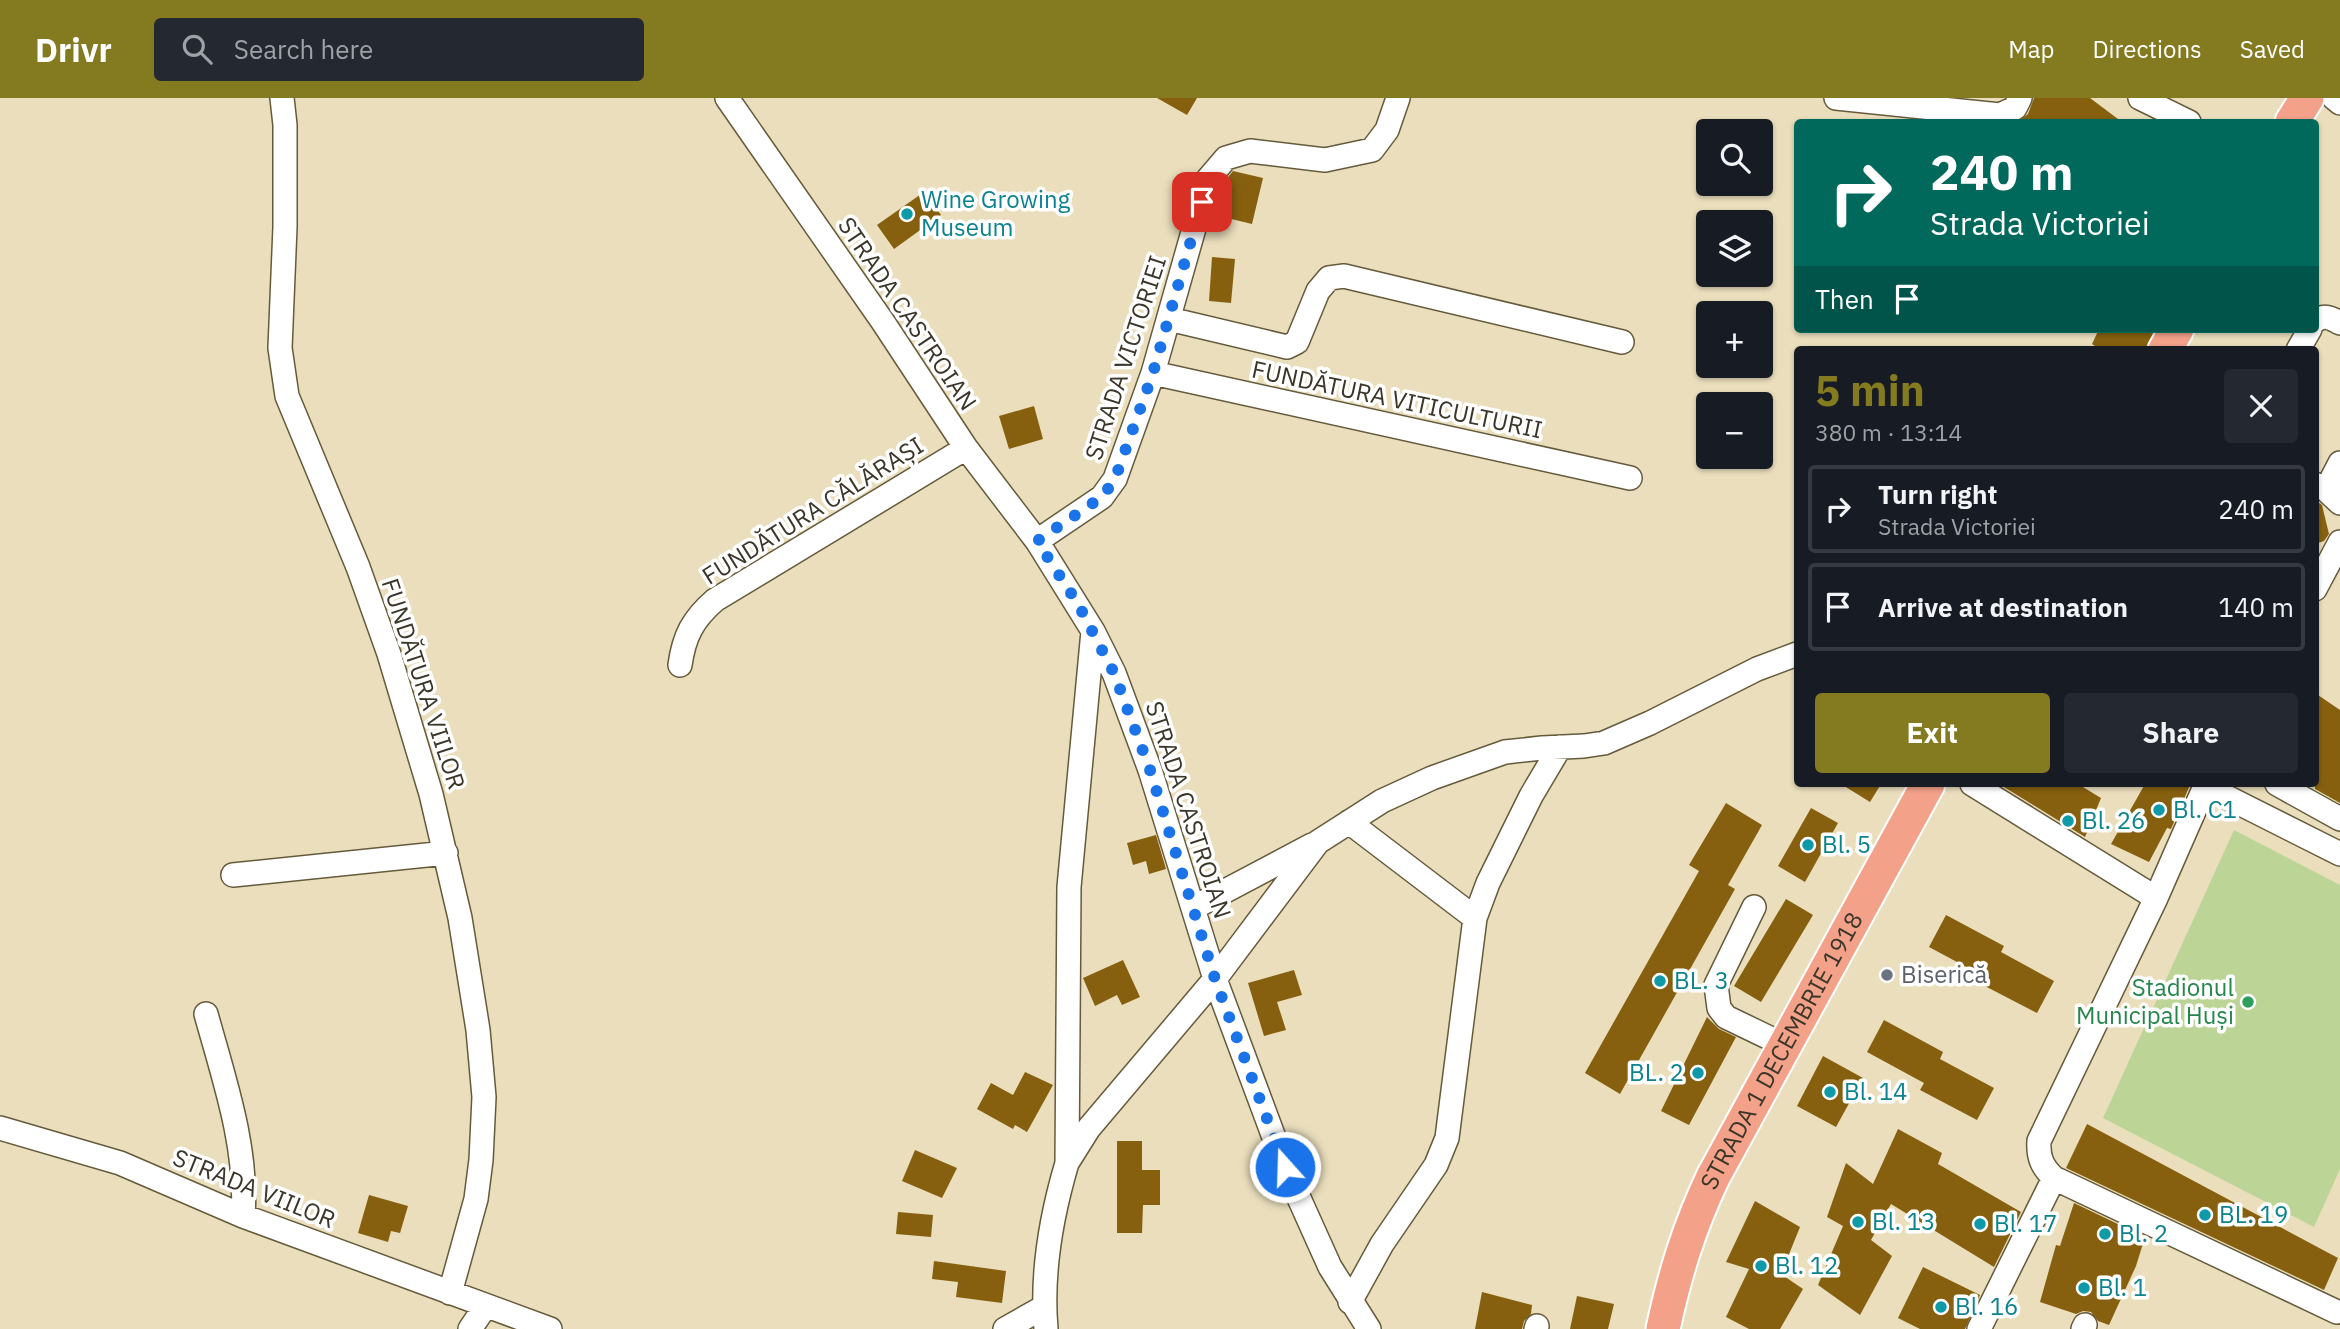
<!DOCTYPE html>
<html lang="en">
<head>
<meta charset="utf-8">
<style>
	body { margin:0; font-family:"IBM Plex Sans",sans-serif; background:#242831; color:#f1f3f6; height:100vh; display:flex; flex-direction:column; font-size:26px; white-space:nowrap }
	* { box-sizing:border-box; margin:0 }
	p { font-size:23px; color:#9ea1a6 }
	.icon { flex:none; width:38px; height:38px; fill:none; stroke:currentColor; stroke-width:2; stroke-linecap:round; stroke-linejoin:round }
	.map { position:relative; flex:1; overflow:hidden }
	.drawer { position:absolute; left:1794px; top:248px; width:525px; height:441px; display:flex; flex-direction:column; background:#171b24; border-radius:7px; box-shadow:0 2px 5px #0004 }
	.drawer>* { flex:none }
	.guide { position:absolute; left:1794px; top:21px; width:525px; height:214px; border-radius:7px; box-shadow:0 2px 5px #0004; background:#00695c; color:#fff; overflow:hidden }
	.tools { position:absolute; left:1696px; top:21px; display:grid; gap:14px }
	.tools a { display:grid; place-items:center; width:77px; height:77px; border-radius:7px; background:#171b24; box-shadow:0 2px 5px #0004; font-size:35px }
	.pin { position:absolute; display:grid; place-items:center; width:60px; height:60px; color:#fff; margin:-30px; border-radius:14px; box-shadow:0 4px 10px #0006 }
	.me { position:absolute; width:77px; margin:-38px; rotate:340deg; stroke-linejoin:round; filter:drop-shadow(0 0 5px #0008) }
	.turn { display:flex; align-items:center; gap:24px; height:147px; padding:0 21px; font-size:32px }
	.turn .icon { width:91px; height:91px; stroke-width:2.5 }
	.turn b { display:block; font-size:49px; line-height:60px }
	.then { display:flex; align-items:center; height:66px; padding:0 21px; background:#0003; gap:14px; font-size:26px }
	.round { display:grid; place-items:center; flex:none; width:74px; height:74px; border-radius:7px; background:#242831 }
	.head { display:flex; align-items:center; justify-content:space-between; height:119px; padding:0 21px }
	h1 { font-size:42px; font-weight:700; line-height:52px; color:#847a1f }
	.action { display:flex; gap:14px; margin-top:auto; padding:14px 21px }
	.action a { flex:1; height:80px; border-radius:7px; background:#847a1f; color:#fff; font-size:28px; font-weight:700; line-height:80px; text-align:center }
	.action a+a { background:#242831; color:#f1f3f6 }
	ul { padding:0; list-style:none }
	li { display:flex; align-items:center; gap:21px; height:88px; margin:0 14px 10px; padding:0 7px; border:4px solid #363941; border-radius:7px }
	li div { flex:1 }
	li b { display:block; font-size:26px }
	li em { font-style:normal }
	header { display:flex; align-items:center; gap:42px; box-sizing:border-box; height:98px; padding:0 35px; background:#847a1f; color:#fff }
	header strong { font-size:33px }
	nav { display:flex; gap:38px; margin-inline-start:auto; font-size:24px }
	.search { width:490px; height:63px; background:#242831; display:flex; align-items:center; gap:18px; box-sizing:border-box; padding:0 24px; border-radius:7px; color:#9ea1a6; font-size:26px }
	.map>svg:first-child { display:block }
	.green { fill:#bcd597 }
	.building { fill:#86600f }
	.lines { fill:none; stroke-linecap:round; stroke-linejoin:round }
	.minor-casing { stroke:#655a3c; stroke-width:26 }
	.highway-casing { stroke:#fff; stroke-width:37 }
	.minor { stroke:#fff; stroke-width:23 }
	.highway { stroke:#f3a189; stroke-width:33 }
	.route { stroke:#1a73e8; stroke-width:12; stroke-dasharray:0 21.6 }
	.culture-dot { fill:#0f9aa8; stroke:#fff; stroke-width:2.5 }
	.worship-dot { fill:#6b7280; stroke:#fff; stroke-width:2.5 }
	.leisure-dot { fill:#2e9e5b; stroke:#fff; stroke-width:2.5 }
	.labels { text-anchor:middle; stroke-width:7; stroke-linejoin:round; paint-order:stroke }
	.culture-label { font-size:24px; fill:#0d838f; stroke:#fff; text-anchor:start }
	.street-label { font-size:24px; fill:#3b3629; stroke:#fff }
	.worship-label { font-size:24px; fill:#5b616d; stroke:#fff; text-anchor:start }
	.leisure-label { font-size:24px; fill:#27864d; stroke:#fff; text-anchor:end }
</style>
</head>
<body>
<header>
<strong>Drivr</strong>
<div class="search"><svg class="icon" aria-label="search" viewBox="0 0 24 24"><circle cx="10" cy="10" r="6"/><path d="M15 15l6 6"/></svg>Search here</div>
<nav><a>Map</a><a>Directions</a><a>Saved</a></nav>
</header>
<div class="map">
<svg width="2340" height="1231" viewBox="0 0 2340 1231">
	<rect width="100%" height="100%" fill="#eadebc"/>
	<path class="green" d="M2234 732 2340 787V1071L2314 1129 2103 1020Z"/>
	<path class="building" d="M1157 0H1197L1187 17Z
		M2034 0H2090L2122 24H2017L2028 16Z
		M1233 73 1263 80 1252 126 1219 118 1229 78Z
		M924 94 941 117 894 151 877 127Z
		M1212 159 1235 161 1231 205 1209 203Z
		M2099 231H2155L2146 252H2101L2092 246Z
		M1034 308 1043 341 1009 351 999 318Z
		M2315 402 2322 407 2329 436 2324 443 2315 446Z
		M2315 595 2340 612V705L2315 691Z
		M1841 686H1881L1870 704Z
		M1999 686H2078L2101 700 2085 739Z
		M2145 686 2190 687 2171 731 2167 730 2149 764 2111 746Z
		M1726 705 1762 727 1728 787 1735 791 1620 996 1585 975 1699 773 1689 767Z
		M1811 710 1838 725 1805 784 1778 768Z
		M1156 737 1166 771 1149 776 1146 763 1133 767 1127 745Z
		M1786 801 1813 817 1761 904 1734 888Z
		M1946 817 2004 848 2001 854 2054 883 2037 915 1981 886 1985 879 1929 849Z
		M1123 862 1140 899 1122 907 1117 897 1095 908 1083 880Z
		M1294 872 1302 897 1277 904 1286 932 1264 938 1248 885Z
		M1707 919 1719 931 1736 939 1689 1027 1661 1013Z
		M1884 922 1943 954 1940 961 1994 990 1977 1022 1920 992 1924 985 1867 954Z
		M1823 958 1863 980 1836 1029 1797 1008Z
		M1025 974 1053 987 1027 1034 1015 1027 1013 1031 977 1011 991 985 1013 997Z
		M2087 1026 2338 1160 2324 1192 2066 1070Z
		M1898 1031 1942 1055 1938 1066 2021 1114 1994 1169 1891 1106 1871 1142 1892 1158 1860 1217 1818 1187 1843 1128 1827 1119 1846 1065 1873 1086Z
		M1117 1043H1142V1072H1160V1107H1143L1142 1135H1117Z
		M915 1052 957 1070 942 1100 902 1083Z
		M369 1097 408 1108 400 1135 391 1133 388 1144 358 1135Z
		M1755 1103 1800 1129 1781 1176 1803 1191 1780 1231H1749L1726 1219 1749 1171 1726 1164Z
		M2074 1105 2145 1139 2136 1168 2109 1227 2098 1223 2091 1214 2083 1213 2076 1216 2040 1204 2056 1147 2060 1148Z
		M898 1114 933 1117 931 1139 896 1136Z
		M934 1163 1006 1173 1002 1205 956 1199 958 1184 932 1181Z
		M1923 1169 1980 1197 1965 1231H1920L1898 1220Z
		M1482 1194 1532 1207 1531 1216 1524 1223 1522 1231H1475Z
		M1577 1198 1614 1206 1608 1231H1570Z"/>
	<g class="lines">
		<defs>
			<path id="minor" d="M282 0 285 27V129L280 250 287 298 358 469 389 556 431 696 460 820 478 932 484 999 481 1062 476 1101 450 1195
				M727 0 883 224 966 350 1037 443 1093 533 1114 575 1130 618 1150 672 1215 881 1285 1069 1330 1169 1369 1231
				M1836 0 2000 17 2015 10 2020 0
				M2140 0 2189 24
				M2334 0 2340 5
				M1169 221 1287 249 1297 244 1318 193 1329 180 1344 178 1622 244
				M2315 223C2324 216 2331 220 2340 225
				M2298 252 2310 231
				M1153 275 1630 380
				M2315 386 2326 392 2340 405
				M2326 392 2340 365
				M1037 443 1102 399 1115 381 1153 275 1208 81 1226 60 1250 53 1325 62 1372 52 1387 32 1398 0
				M2315 491 2340 444
				M680 567C684 538 693 521 715 502L966 350
				M1972 686 2156 800
				M2206 686 2156 800 2039 1043C2038 1059 2042 1069 2054 1080L2337 1214
				M2277 686 2340 721
				M2205 688 2340 756
				M1349 724 1475 820
				M233 777 446 755
				M1754 809 1716 887 1719 910 1726 919 1784 947
				M1193 810 1312 747
				M206 916C224 981 248 1050 243 1118
				M0 1030 120 1065 243 1118 550 1231
				M1067 1065 1089 1030 1215 881 1318 744 1382 703 1432 680 1505 654 1542 650 1584 648 1604 645 1650 625 1757 571 1797 556
				M1350 1204 1382 1146 1436 1067 1447 1040 1475 820 1488 785 1531 698 1560 649
				M470 1231 485 1209
				M1005 1231 1044 1209
				M1046 1231C1041 1174 1051 1119 1067 1065L1069 789 1093 533
				M1536 1231 1537 1228
				M1979 1231 2054 1080
				M2083 1231 2085 1227"/>
			<g id="highway">
				<path d="M2292 24 2307 0"/>
				<path d="M2165 252 2177 231"/>
				<path id="s1" d="M1663 1231C1675 1175 1689 1130 1713 1079L1928 686"/>
			</g>
		</defs>
		<use href="#minor" class="minor-casing"/>
		<use href="#highway" class="highway-casing"/>
		<use href="#minor" class="minor"/>
		<use href="#highway" class="highway"/>
	</g>
	<g class="lines">
		<path class="route" d="M1202 104 1153 275 1115 381 1102 399 1037 443 1078 506 1114 575 1150 672 1215 881 1285 1069"/>
	</g>
	<g class="culture-dot">
		<circle cx="907" cy="116" r="7"/>
		<circle cx="2159" cy="712" r="7"/>
		<circle cx="2068" cy="723" r="7"/>
		<circle cx="1808" cy="747" r="7"/>
		<circle cx="1660" cy="883" r="7"/>
		<circle cx="1698" cy="975" r="7"/>
		<circle cx="1830" cy="994" r="7"/>
		<circle cx="2205" cy="1117" r="7"/>
		<circle cx="1858" cy="1124" r="7"/>
		<circle cx="1980" cy="1126" r="7"/>
		<circle cx="2105" cy="1136" r="7"/>
		<circle cx="1761" cy="1168" r="7"/>
		<circle cx="2084" cy="1190" r="7"/>
		<circle cx="1941" cy="1209" r="7"/>
	</g>
	<circle class="worship-dot" cx="1887" cy="877" r="7"/>
	<circle class="leisure-dot" cx="2248" cy="904" r="7"/>
	<g class="labels">
		<g class="culture-label">
			<text x="921" y="110">Wine Growing<tspan x="921" dy="28">Museum</tspan></text>
			<text x="2173" y="720">Bl. C1</text>
			<text x="2082" y="731">Bl. 26</text>
			<text x="1822" y="755">Bl. 5</text>
			<text x="1674" y="891">BL. 3</text>
			<text x="1684" y="983" text-anchor="end">BL. 2</text>
			<text x="1844" y="1002">Bl. 14</text>
			<text x="2219" y="1125">BL. 19</text>
			<text x="1872" y="1132">Bl. 13</text>
			<text x="1994" y="1134">Bl. 17</text>
			<text x="2119" y="1144">Bl. 2</text>
			<text x="1775" y="1176">Bl. 12</text>
			<text x="2098" y="1198">Bl. 1</text>
			<text x="1955" y="1217">Bl. 16</text>
		</g>
		<g class="street-label">
			<text transform="translate(907 216) rotate(56)" y="8">STRADA CASTROIAN</text>
			<text transform="translate(1126 260) rotate(-72)" y="8">STRADA VICTORIEI</text>
			<text transform="translate(1397 302) rotate(12)" y="8">FUNDĂTURA VITICULTURII</text>
			<text transform="translate(813 413) rotate(-32)" y="8">FUNDĂTURA CĂLĂRAȘI</text>
			<text transform="translate(423 586) rotate(72)" y="8">FUNDĂTURA VIILOR</text>
			<text transform="translate(1188 712) rotate(72)" y="8">STRADA CASTROIAN</text>
			<text dy="8" stroke="none"><textPath href="#s1" startOffset="304">STRADA 1 DECEMBRIE 1918</textPath></text>
			<text transform="translate(254 1091) rotate(22)" y="8">STRADA VIILOR</text>
		</g>
		<g class="worship-label">
			<text x="1901" y="885">Biserică</text>
		</g>
		<g class="leisure-label">
			<text x="2234" y="898">Stadionul<tspan x="2234" dy="28">Municipal Huși</tspan></text>
		</g>
	</g>
</svg>
<div class="tools">
<a><svg class="icon" aria-label="search" viewBox="0 0 24 24"><circle cx="10" cy="10" r="6"/><path d="M15 15l6 6"/></svg></a>
<a><svg class="icon" aria-label="layers" viewBox="0 0 24 24"><path d="M12 4l9 5-9 5-9-5zM3 14l9 5 9-5"/></svg></a>
<a>+</a>
<a>−</a>
</div>
<div class="pin" style="left:1202px;top:104px;background:#d93025"><svg class="icon" aria-label="arrive" viewBox="0 0 24 24"><path d="M6 21V4h12l-3 4 3 4H6"/></svg></div>
<svg class="me" style="left:1285px;top:1069px" viewBox="-20 -20 40 40"><circle r="17" fill="#1a73e8" stroke="#fff" stroke-width="3"/><path d="M0-11L8 9 0 5-8 9z" fill="#fff"/></svg>
<div class="guide">
<div class="turn"><svg class="icon" aria-label="right" viewBox="0 0 24 24"><path d="M7 20v-9h11M14 6l5 5-5 5"/></svg><div><b>240 m</b>Strada Victoriei</div></div>
<div class="then">Then<svg class="icon" aria-label="arrive" viewBox="0 0 24 24"><path d="M6 21V4h12l-3 4 3 4H6"/></svg></div>
</div>
<section class="drawer">
<div class="head"><div><h1>5 min</h1><p>380 m · 13:14</p></div><a class="round"><svg class="icon" aria-label="close" viewBox="0 0 24 24"><path d="M6 6l12 12M18 6L6 18"/></svg></a></div>
<ul>
<li><svg class="icon" aria-label="right" viewBox="0 0 24 24"><path d="M7 20v-9h11M14 6l5 5-5 5"/></svg><div><b>Turn right</b><p>Strada Victoriei</p></div><em>240 m</em></li>
<li><svg class="icon" aria-label="arrive" viewBox="0 0 24 24"><path d="M6 21V4h12l-3 4 3 4H6"/></svg><div><b>Arrive at destination</b></div><em>140 m</em></li>
</ul>
<div class="action"><a>Exit</a><a>Share</a></div>
</section>
</div>
</body>
</html>
